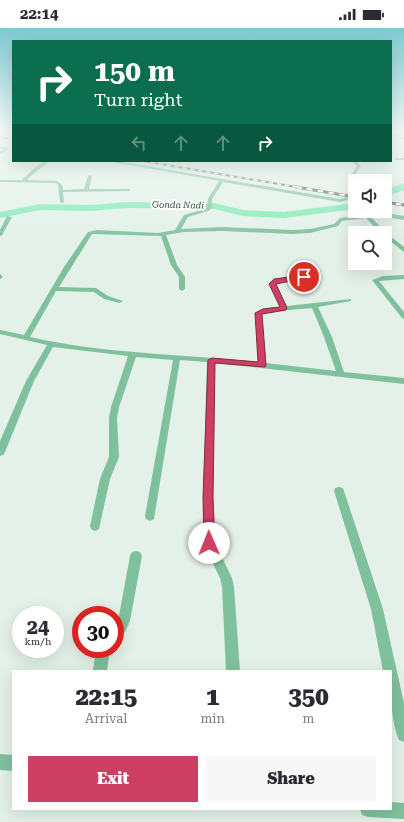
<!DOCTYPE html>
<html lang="en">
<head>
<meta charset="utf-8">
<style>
	body { margin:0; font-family:"Roboto Serif",serif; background:#f7f7f7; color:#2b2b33; height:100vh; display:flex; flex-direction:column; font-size:15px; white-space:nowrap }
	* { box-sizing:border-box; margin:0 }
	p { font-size:13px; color:#7c7c81 }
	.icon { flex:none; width:22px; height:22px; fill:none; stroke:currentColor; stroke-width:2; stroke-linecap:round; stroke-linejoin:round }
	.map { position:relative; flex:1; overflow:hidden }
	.panel { position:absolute; left:12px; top:642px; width:380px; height:140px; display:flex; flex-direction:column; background:#fff; border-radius:0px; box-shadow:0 4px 16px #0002 }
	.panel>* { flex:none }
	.banner { position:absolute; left:12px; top:12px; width:380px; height:122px; border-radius:0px; box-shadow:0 4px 16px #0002; background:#0b6e4f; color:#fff; overflow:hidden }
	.controls { position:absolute; left:348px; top:146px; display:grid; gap:8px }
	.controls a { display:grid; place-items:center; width:44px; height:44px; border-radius:0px; background:#fff; box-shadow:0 4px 16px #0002; font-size:20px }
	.speed { position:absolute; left:12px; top:578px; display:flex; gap:8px; font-size:20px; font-weight:700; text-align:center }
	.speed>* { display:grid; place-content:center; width:52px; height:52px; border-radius:50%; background:#fff; box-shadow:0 4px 16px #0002; line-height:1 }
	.speed small { font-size:10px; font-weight:400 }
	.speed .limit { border:6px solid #d22; background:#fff; color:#111 }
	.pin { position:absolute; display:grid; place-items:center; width:34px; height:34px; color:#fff; margin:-17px; border:2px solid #fff; border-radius:50%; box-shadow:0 1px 4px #0007 }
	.me { position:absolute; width:44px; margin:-22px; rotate:359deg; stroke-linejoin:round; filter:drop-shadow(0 0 3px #0008) }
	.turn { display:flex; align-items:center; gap:14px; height:84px; padding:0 16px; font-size:18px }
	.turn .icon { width:52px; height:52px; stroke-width:2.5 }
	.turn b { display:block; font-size:28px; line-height:34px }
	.lanes { display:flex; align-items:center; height:38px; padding:0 16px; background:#0003; justify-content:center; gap:20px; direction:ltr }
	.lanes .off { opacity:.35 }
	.eta { display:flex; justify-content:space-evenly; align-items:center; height:68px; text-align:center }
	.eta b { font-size:24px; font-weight:800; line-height:28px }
	.primary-button { display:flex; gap:8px; margin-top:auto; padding:8px 16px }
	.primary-button a { flex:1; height:46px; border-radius:0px; background:#ce3f64; color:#fff; font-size:16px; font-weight:800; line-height:46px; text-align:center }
	.primary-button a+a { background:#f7f7f7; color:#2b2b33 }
	.status { display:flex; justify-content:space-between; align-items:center; height:28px; padding:0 20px; background:#fff; direction:ltr }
	.status svg { height:11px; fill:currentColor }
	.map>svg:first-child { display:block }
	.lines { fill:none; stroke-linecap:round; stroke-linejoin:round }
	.river { fill:#81ebb4; fill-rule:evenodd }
	.path { stroke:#929c96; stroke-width:1; stroke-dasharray:1.5 1; stroke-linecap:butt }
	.service { stroke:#80c19d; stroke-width:2 }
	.minor { fill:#80c19d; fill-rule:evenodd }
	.rail-far1-casing { stroke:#636a66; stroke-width:2 }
	.rail-casing { stroke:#636a66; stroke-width:3 }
	.rail-far1 { stroke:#fff; stroke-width:1.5; stroke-dasharray:4; stroke-linecap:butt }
	.rail { stroke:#fff; stroke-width:2; stroke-dasharray:5.5; stroke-linecap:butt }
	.route { fill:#ce3f64; stroke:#862941 }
	.labels { text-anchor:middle; stroke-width:4; stroke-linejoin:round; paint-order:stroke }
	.far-water-label { font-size:9px; font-style:italic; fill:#204c36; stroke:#fff }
</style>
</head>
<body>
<div class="status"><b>22:14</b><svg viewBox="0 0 49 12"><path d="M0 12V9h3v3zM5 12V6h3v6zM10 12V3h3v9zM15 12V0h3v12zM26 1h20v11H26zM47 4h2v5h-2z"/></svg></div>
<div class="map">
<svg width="404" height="794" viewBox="0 0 404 794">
	<rect width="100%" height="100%" fill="#e3f1e9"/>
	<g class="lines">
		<path class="river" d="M404 155V162L385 169V162Z
			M126 174 215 175 243 182 284 184 355 175V181L284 190 243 188 215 181 126 180 91 183 40 182 0 190V184L40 176 91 177Z"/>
		<path class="path" d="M0 108 5 106"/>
		<path class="service" d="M0 119 7 121 0 125
			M396 131H404"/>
		<path class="minor" d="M391 105 404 109V111L391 107Z
			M45 133H50L37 143 27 152 57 153 62 157 63 162 84 161 88 148 90 147 92 148 89 161H129L131 162 129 163 63 164 64 174 62 175 60 174 58 157 56 155 0 154V152H22L33 141Z
			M108 133H117L340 171 348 169 352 166 348 151 357 138 351 133H356L361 138 352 151 355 168 352 171 340 174 223 154 212 171V180L208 183 188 189 181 201 222 199 292 202 310 201 334 196 340 190 379 184 404 188V192L379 188 371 189 385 204 404 219V224L385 209V205H380L366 190 342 193 338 198 310 205 292 206 222 203 184 204 166 207 177 237 185 249V261L182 263 179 261V249L171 237 161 208 92 206 59 259 96 260 108 268 123 273 120 275 104 271 94 264 56 263 30 309C105 326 182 326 258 334L255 285 265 280 280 279 269 255 274 251 317 245 319 246V248L275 255 287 278 351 271V273L318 279 332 309 344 344 404 350V356L215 335 213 470 215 515 232 550 234 559 240 643H226L222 559 220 550 203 515V470L207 334 180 332 154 491 150 493 146 491 145 488 173 332 136 329 119 379 117 390 119 429 110 451 99 501 95 503 91 501 90 498 100 451 109 429V390L111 379 128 328 53 319 34 353 5 424 3 427 0 428V413L26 353 47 317 0 306V302L24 307 64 239 88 204 97 202 158 205 175 202 184 187 204 181 207 178 208 171 219 153ZM312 280 324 309 336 343 266 335 262 286 266 284Z
			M7 188 12 189 2 207 0 208V202Z
			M0 246 3 249 0 251Z
			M404 247V251L379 253 404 284V291L402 290 372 252 383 248Z
			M339 459 343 460 344 463 383 581 404 675V714L399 712C390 690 391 666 391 643H383L371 581 334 463 335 460Z
			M136 523 140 524 142 528 130 593 125 604 115 611V597L118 593 130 528 132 524Z
			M96 621H110L107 643H93Z
			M0 726 13 727V743L0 742Z
			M391 774 404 775V791L368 789 362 787 360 781H391Z"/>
		<defs>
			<path id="rail-far1" d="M11 102 13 103
				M0 109 13 111
				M143 133 302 160"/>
			<path id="rail" d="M296 159 355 169
				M385 174 404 177"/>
		</defs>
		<use href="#rail-far1" class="rail-far1-casing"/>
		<use href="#rail" class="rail-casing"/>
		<use href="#rail-far1" class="rail-far1"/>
		<use href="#rail" class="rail"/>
	</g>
	<linearGradient id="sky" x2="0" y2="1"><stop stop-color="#7fcad3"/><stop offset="0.48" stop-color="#f2f9f5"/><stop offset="1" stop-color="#f2f9f5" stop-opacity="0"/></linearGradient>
	<rect width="404" height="214" fill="url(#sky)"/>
	<path class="route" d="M304 247 307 249 306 250 276 256 287 280 286 282 262 286 266 337 265 339 215 335 213 470 215 515 213 519 209 520 205 519 204 515 203 470 208 332 212 330 258 334 255 285 263 281 280 279 269 256 274 251Z"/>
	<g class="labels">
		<g class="far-water-label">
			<text transform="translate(178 177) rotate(1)" y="3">Gonda Nadi</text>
		</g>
	</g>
</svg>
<div class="controls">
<a><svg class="icon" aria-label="sound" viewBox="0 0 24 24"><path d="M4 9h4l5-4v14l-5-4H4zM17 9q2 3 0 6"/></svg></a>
<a><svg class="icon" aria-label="search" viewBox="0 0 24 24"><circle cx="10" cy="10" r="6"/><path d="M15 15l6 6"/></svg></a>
</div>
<div class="speed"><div>24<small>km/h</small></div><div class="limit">30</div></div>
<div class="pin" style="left:304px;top:249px;background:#d93025"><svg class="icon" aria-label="arrive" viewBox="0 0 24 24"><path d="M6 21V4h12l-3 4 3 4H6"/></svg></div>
<svg class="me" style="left:209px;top:515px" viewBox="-20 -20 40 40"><circle r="19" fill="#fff"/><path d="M0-13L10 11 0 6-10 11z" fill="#ce3f64"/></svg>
<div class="banner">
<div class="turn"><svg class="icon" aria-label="right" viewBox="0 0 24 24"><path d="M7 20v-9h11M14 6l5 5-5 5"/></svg><div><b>150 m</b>Turn right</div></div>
<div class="lanes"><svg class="icon off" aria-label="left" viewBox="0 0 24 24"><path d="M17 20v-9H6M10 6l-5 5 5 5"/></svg><svg class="icon off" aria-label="ahead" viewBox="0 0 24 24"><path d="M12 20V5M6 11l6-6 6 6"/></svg><svg class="icon off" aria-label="ahead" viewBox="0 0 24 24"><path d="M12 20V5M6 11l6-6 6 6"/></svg><svg class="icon" aria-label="right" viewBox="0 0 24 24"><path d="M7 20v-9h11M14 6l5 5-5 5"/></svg></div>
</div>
<section class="panel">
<div class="eta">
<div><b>22:15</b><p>Arrival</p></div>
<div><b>1</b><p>min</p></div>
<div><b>350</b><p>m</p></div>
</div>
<div class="primary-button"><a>Exit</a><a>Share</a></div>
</section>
</div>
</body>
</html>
